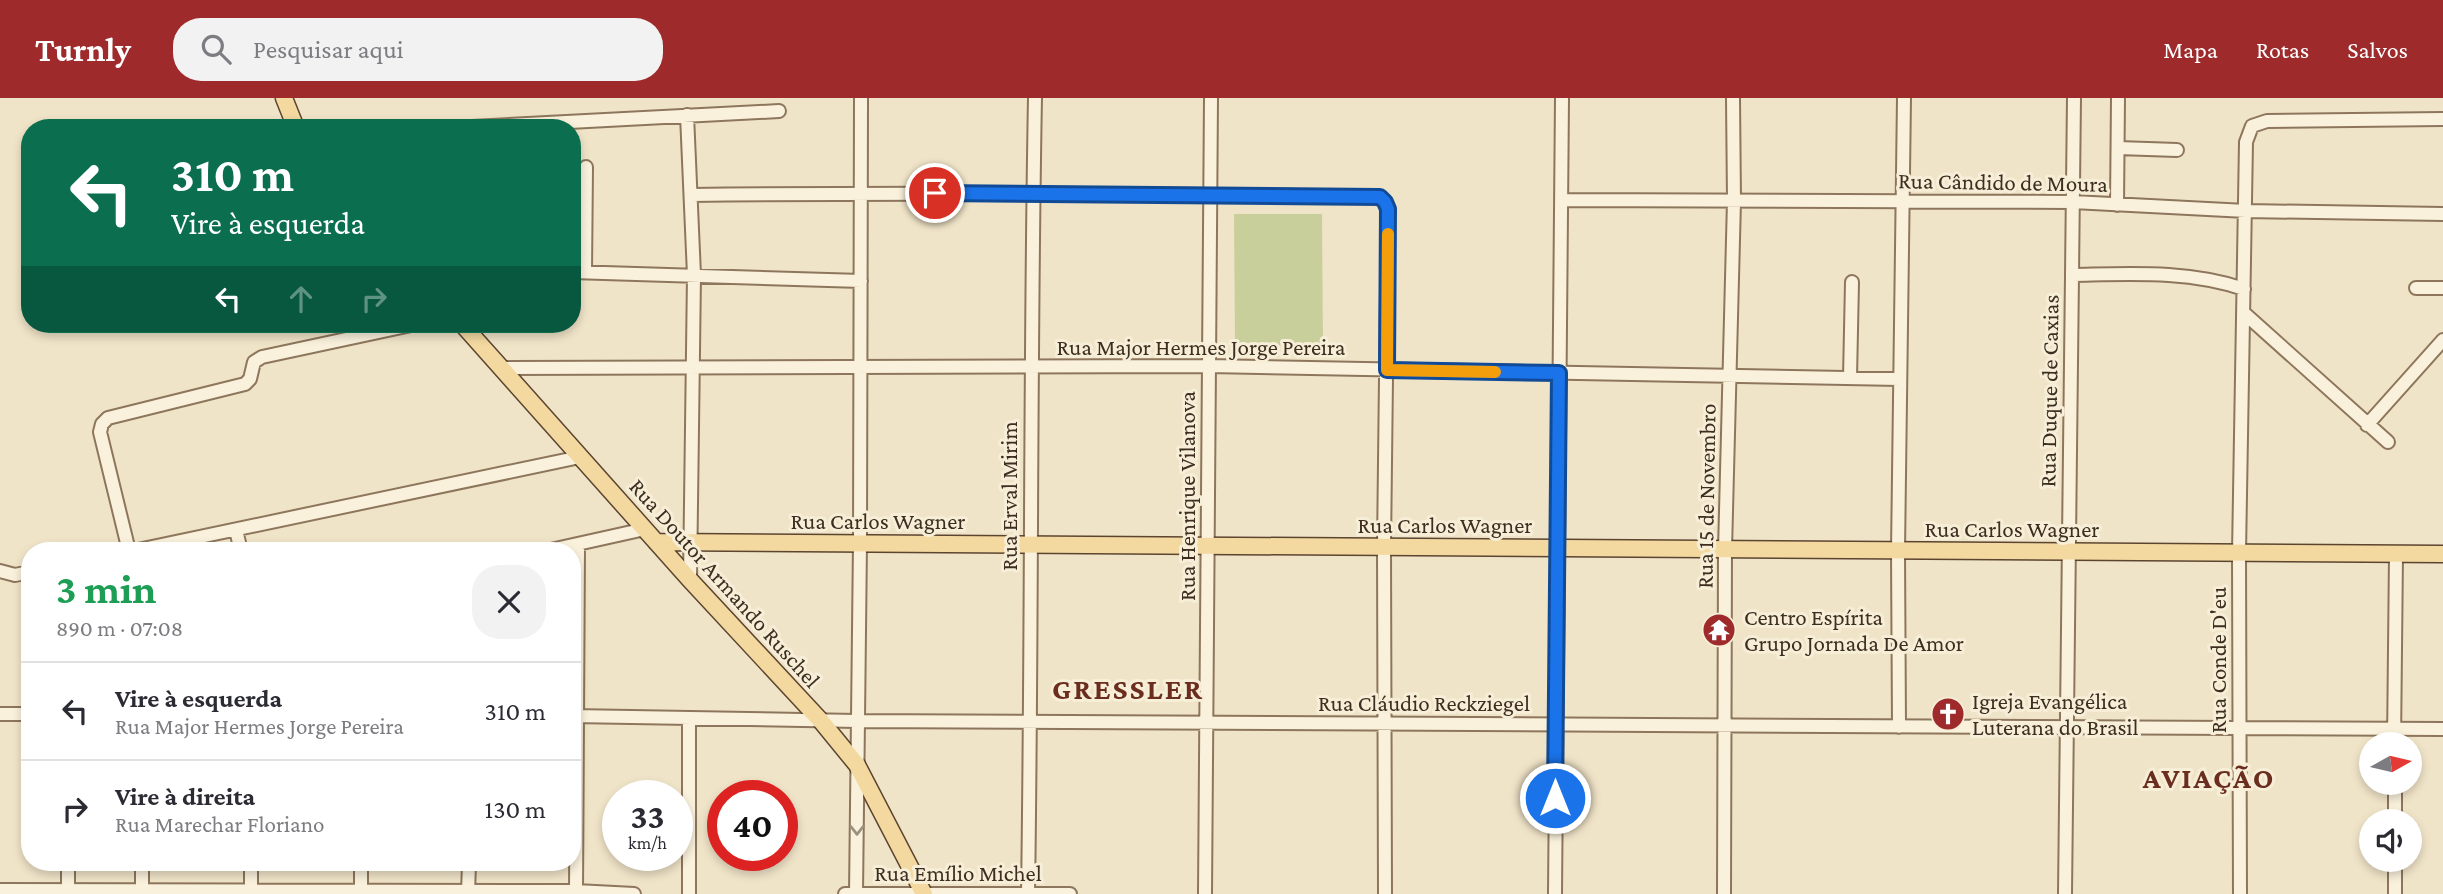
<!DOCTYPE html>
<html lang="pt">
<head>
<meta charset="utf-8">
<style>
	body { margin:0; font-family:"Crimson Pro",serif; background:#f2f2f3; color:#2b2b33; height:100vh; display:flex; flex-direction:column; font-size:26px; white-space:nowrap }
	* { box-sizing:border-box; margin:0 }
	p { font-size:23px; color:#7c7c81 }
	.icon { flex:none; width:38px; height:38px; fill:none; stroke:currentColor; stroke-width:2; stroke-linecap:round; stroke-linejoin:round }
	.map { position:relative; flex:1; overflow:hidden }
	.panel { position:absolute; left:21px; top:444px; width:560px; height:329px; display:flex; flex-direction:column; background:#fff; border-radius:28px; box-shadow:0 4px 10px #0003 }
	.panel>* { flex:none }
	.guide { position:absolute; left:21px; top:21px; width:560px; height:214px; border-radius:28px; box-shadow:0 4px 10px #0003; background:#0b6e4f; color:#fff; overflow:hidden }
	.needle { width:46px; rotate:82deg }
	.fabs { position:absolute; left:2359px; top:634px; display:grid; gap:14px }
	.fabs a { display:grid; place-items:center; width:63px; height:63px; border-radius:50%; background:#fff; box-shadow:0 4px 10px #0003; font-size:35px }
	.speed { position:absolute; left:602px; top:682px; display:flex; gap:14px; font-size:35px; font-weight:700; text-align:center }
	.speed>* { display:grid; place-content:center; width:91px; height:91px; border-radius:50%; background:#fff; box-shadow:0 4px 10px #0003; line-height:1 }
	.speed small { font-size:18px; font-weight:400 }
	.speed .limit { border:10px solid #d22; background:#fff; color:#111 }
	.pin { position:absolute; display:grid; place-items:center; width:60px; height:60px; color:#fff; margin:-30px; border:4px solid #fff; border-radius:50%; box-shadow:0 2px 7px #0007 }
	.me { position:absolute; width:77px; margin:-38px; rotate:0deg; stroke-linejoin:round; filter:drop-shadow(0 0 5px #0008) }
	.turn { display:flex; align-items:center; gap:24px; height:147px; padding:0 35px; font-size:32px }
	.turn .icon { width:91px; height:91px; stroke-width:2.5 }
	.turn b { display:block; font-size:49px; line-height:60px }
	.lanes { display:flex; align-items:center; height:66px; padding:0 35px; background:#0003; justify-content:center; gap:35px; direction:ltr }
	.lanes .off { opacity:.35 }
	.round { display:grid; place-items:center; flex:none; width:74px; height:74px; border-radius:28px; background:#f2f2f3 }
	.overview { display:flex; align-items:center; justify-content:space-between; height:119px; padding:0 35px }
	h1 { font-size:42px; font-weight:700; line-height:52px; color:#1e9e55 }
	ul { padding:0; list-style:none }
	li { display:flex; align-items:center; gap:21px; height:98px; padding:0 35px; border-top:2px solid #e1e1e2 }
	li div { flex:1 }
	li b { display:block; font-size:26px }
	li em { font-style:normal }
	header { display:flex; align-items:center; gap:42px; box-sizing:border-box; height:98px; padding:0 35px; background:#9e2a2b; color:#fff }
	header strong { font-size:33px }
	nav { display:flex; gap:38px; margin-inline-start:auto; font-size:24px }
	.search { width:490px; height:63px; background:#f2f2f3; display:flex; align-items:center; gap:18px; box-sizing:border-box; padding:0 24px; border-radius:28px; color:#7c7c81; font-size:26px }
	.map>svg:first-child { display:block }
	.green { fill:#c9cf9b }
	.lines { fill:none; stroke-linecap:round; stroke-linejoin:round }
	.minor-casing { stroke:#8d765c; stroke-width:16 }
	.major-casing { stroke:#5b4430; stroke-width:19 }
	.minor { stroke:#faf1dc; stroke-width:12 }
	.major { stroke:#f3d9a0; stroke-width:16 }
	.oneway { stroke:#9c907e }
	.route-casing { stroke:#114b97; stroke-width:18 }
	.route { stroke:#1a73e8; stroke-width:12 }
	.slow { stroke:#f59e0b; stroke-width:12 }
	.labels { text-anchor:middle; stroke-width:6; stroke-linejoin:round; paint-order:stroke }
	.street-label { font-size:23px; fill:#3d2e20; stroke:#f7eed8 }
	.poi-label { font-size:23px; fill:#3d2e20; stroke:#f7eed8; text-anchor:start }
	.district-label { font-size:30px; font-weight:bold; letter-spacing:2px; fill:#6b2e1e; stroke:#f7eed8 }
</style>
</head>
<body>
<header>
<strong>Turnly</strong>
<div class="search"><svg class="icon" aria-label="search" viewBox="0 0 24 24"><circle cx="10" cy="10" r="6"/><path d="M15 15l6 6"/></svg>Pesquisar aqui</div>
<nav><a>Mapa</a><a>Rotas</a><a>Salvos</a></nav>
</header>
<div class="map">
<svg width="2443" height="796" viewBox="0 0 2443 796">
	<rect width="100%" height="100%" fill="#f0e4c8"/>
	<path class="green" d="M1234 116H1322L1323 247 1235 248Z"/>
	<g class="lines">
		<defs>
			<path id="minor" d="M687 17 694 177 690 482
				M453 30 779 13
				M2118 50 2177 52
				M691 97C921 94 1150 96 1380 99L1385 104 1388 111 1384 449 1385 796
				M1563 102 2073 104 2246 113 2443 116
				M2117 107 2118 0
				M572 174 861 183
				M585 174 586 69
				M2072 177C2130 176 2188 172 2244 191
				M2416 190H2443
				M2244 215 2388 344
				M502 270 1209 268 1900 281
				M1850 280 1852 184
				M2367 327 2443 242
				M236 432 241 453
				M129 453 100 334 102 326 108 320 245 286 250 281 254 264 262 259 416 226
				M133 453 580 359
				M546 453 645 431
				M0 473 15 477 30 474
				M0 616H30
				M572 618 857 623 2443 631
				M689 620V796
				M1899 629 1898 453 1904 0
				M2394 646 2396 456
				M2395 684V723
				M2395 761V796
				M68 765V792
				M0 792 576 793 634 796
				M142 796V765
				M251 796V765
				M361 796V765
				M468 796 469 765
				M576 796 578 447
				M845 796H1070
				M856 796 860 445 861 0
				M1028 796C1032 531 1030 265 1035 0
				M1205 796 1211 0
				M1555 796 1562 0
				M1724 796 1725 452 1734 103 1733 0
				M2065 796 2074 0
				M2240 796 2239 455 2246 44 2252 28 2267 23 2443 21"/>
			<path id="major" d="M284 0 296 30
				M462 226 690 482 821 623 857 667 924 796
				M656 444 2443 456"/>
		</defs>
		<use href="#minor" class="minor-casing"/>
		<use href="#major" class="major-casing"/>
		<use href="#minor" class="minor"/>
		<use href="#major" class="major"/>
	</g>
	<defs><path id="oneway-chevron" d="M-2-3.5L2.5 0L-2 3.5" fill="none" stroke-width="1.6" stroke-linecap="round" stroke-linejoin="round" transform="scale(1.75)"/></defs>
	<use class="oneway" href="#oneway-chevron" transform="translate(857 732) rotate(90)"/>
	<g class="lines">
		<defs>
			<path id="route" d="M935 95 1380 99 1385 104 1388 111 1387 272 1559 275 1555 700"/>
		</defs>
		<use href="#route" class="route-casing"/>
		<use href="#route" class="route"/>
		<path class="slow" d="M1388 136 1387 272 1495 274"/>
	</g>
	<defs>
		<symbol id="temple-disc" viewBox="-11 -11 22 22"><circle r="9.5" fill="#9e2a2b" stroke="#f7eed8"/><path d="M0-6L5-2H3V0L6.5 2.5H4V6H1.5V3h-3V6H-4V2.5H-6.5L-3 0V-2H-5Z" fill="#fff"/></symbol>
		<symbol id="church-disc" viewBox="-11 -11 22 22"><circle r="9.5" fill="#9e2a2b" stroke="#f7eed8"/><path d="M-1.2-6h2.4v3.5h3.3v2.4h-3.3V6h-2.4V-.1h-3.3v-2.4h3.3Z" fill="#fff"/></symbol>
	</defs>
	<g fill-rule="evenodd">
		<use href="#temple-disc" x="1700" y="513" width="38" height="38"/>
		<use href="#church-disc" x="1929" y="597" width="38" height="38"/>
	</g>
	<g class="labels">
		<g class="street-label">
			<text transform="translate(2003 84) rotate(1)" y="8">Rua Cândido de Moura</text>
			<text x="1201" y="257">Rua Major Hermes Jorge Pereira</text>
			<text transform="translate(2049 293) rotate(-89)" y="8">Rua Duque de Caxias</text>
			<text transform="translate(1009 398) rotate(-90)" y="8">Rua Erval Mirim</text>
			<text transform="translate(1187 398) rotate(-90)" y="8">Rua Henrique Vilanova</text>
			<text transform="translate(1706 398) rotate(-89)" y="8">Rua 15 de Novembro</text>
			<text x="878" y="431">Rua Carlos Wagner</text>
			<text x="1445" y="435">Rua Carlos Wagner</text>
			<text x="2012" y="439">Rua Carlos Wagner</text>
			<text transform="translate(725 485) rotate(48)" y="8">Rua Doutor Armando Ruschel</text>
			<text transform="translate(2218 562) rotate(-90)" y="8">Rua Conde D'eu</text>
			<text x="1424" y="613">Rua Cláudio Reckziegel</text>
			<text x="958" y="783">Rua Emílio Michel</text>
		</g>
		<g class="poi-label">
			<text x="1744" y="527">Centro Espírita<tspan x="1744" dy="26">Grupo Jornada De Amor</tspan></text>
			<text x="1972" y="611">Igreja Evangélica<tspan x="1972" dy="26">Luterana do Brasil</tspan></text>
		</g>
		<g class="district-label">
			<text x="1128" y="601">GRESSLER</text>
			<text x="2209" y="690">AVIAÇÃO</text>
		</g>
	</g>
</svg>
<div class="fabs">
<a><svg class="needle" viewBox="-14 -14 28 28"><path d="M0-13l5 13h-10z" fill="#e53935"/><path d="M0 13l5-13h-10z" fill="#7c7c81"/></svg></a>
<a><svg class="icon" aria-label="sound" viewBox="0 0 24 24"><path d="M4 9h4l5-4v14l-5-4H4zM17 9q2 3 0 6"/></svg></a>
</div>
<div class="speed"><div>33<small>km/h</small></div><div class="limit">40</div></div>
<div class="pin" style="left:935px;top:95px;background:#d93025"><svg class="icon" aria-label="arrive" viewBox="0 0 24 24"><path d="M6 21V4h12l-3 4 3 4H6"/></svg></div>
<svg class="me" style="left:1555px;top:700px" viewBox="-20 -20 40 40"><circle r="17" fill="#1a73e8" stroke="#fff" stroke-width="3"/><path d="M0-11L8 9 0 5-8 9z" fill="#fff"/></svg>
<div class="guide">
<div class="turn"><svg class="icon" aria-label="left" viewBox="0 0 24 24"><path d="M17 20v-9H6M10 6l-5 5 5 5"/></svg><div><b>310 m</b>Vire à esquerda</div></div>
<div class="lanes"><svg class="icon" aria-label="left" viewBox="0 0 24 24"><path d="M17 20v-9H6M10 6l-5 5 5 5"/></svg><svg class="icon off" aria-label="ahead" viewBox="0 0 24 24"><path d="M12 20V5M6 11l6-6 6 6"/></svg><svg class="icon off" aria-label="right" viewBox="0 0 24 24"><path d="M7 20v-9h11M14 6l5 5-5 5"/></svg></div>
</div>
<section class="panel">
<div class="overview"><div><h1>3 min</h1><p>890 m · 07:08</p></div><a class="round"><svg class="icon" aria-label="close" viewBox="0 0 24 24"><path d="M6 6l12 12M18 6L6 18"/></svg></a></div>
<ul>
<li><svg class="icon" aria-label="left" viewBox="0 0 24 24"><path d="M17 20v-9H6M10 6l-5 5 5 5"/></svg><div><b>Vire à esquerda</b><p>Rua Major Hermes Jorge Pereira</p></div><em>310 m</em></li>
<li><svg class="icon" aria-label="right" viewBox="0 0 24 24"><path d="M7 20v-9h11M14 6l5 5-5 5"/></svg><div><b>Vire à direita</b><p>Rua Marechar Floriano</p></div><em>130 m</em></li>
</ul>
</section>
</div>
</body>
</html>
